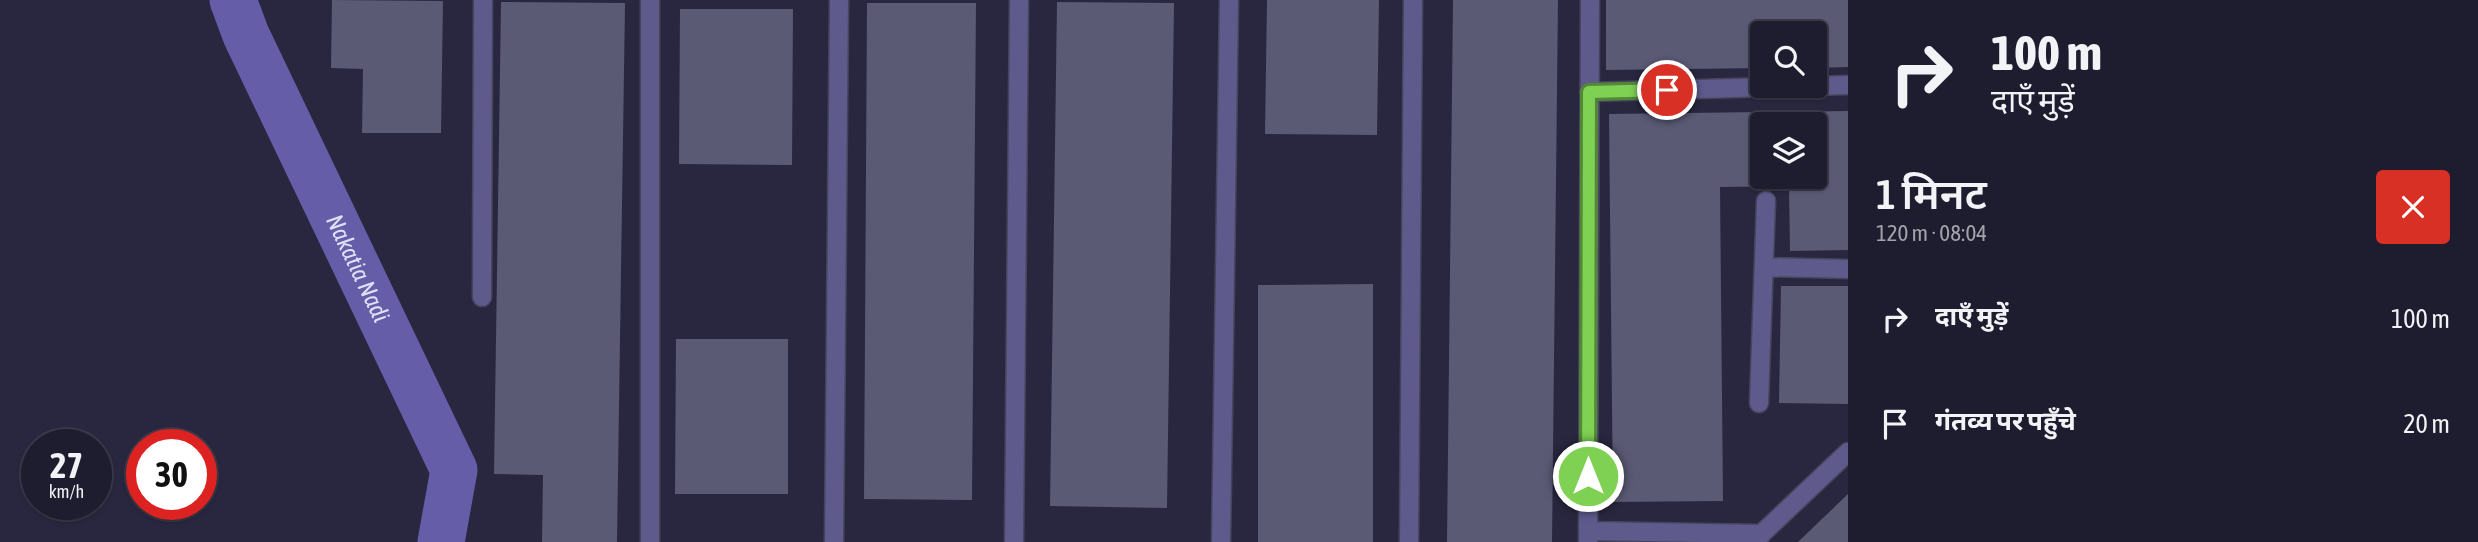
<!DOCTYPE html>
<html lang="hi">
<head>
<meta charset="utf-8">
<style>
	body { margin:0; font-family:"Asap Condensed","Noto Sans Devanagari",sans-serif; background:#262637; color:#f1f3f6; height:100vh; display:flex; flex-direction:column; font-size:26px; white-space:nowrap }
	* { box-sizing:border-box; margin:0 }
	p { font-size:23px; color:#a1a2aa }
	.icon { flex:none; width:38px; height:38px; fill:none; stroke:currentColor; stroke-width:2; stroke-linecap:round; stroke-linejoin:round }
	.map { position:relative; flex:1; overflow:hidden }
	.sheet { display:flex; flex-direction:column; background:#1e1d2f; width:630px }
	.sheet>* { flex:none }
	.banner { background:#1e1d2f; color:#f1f3f6; overflow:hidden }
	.controls { position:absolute; left:1750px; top:21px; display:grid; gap:14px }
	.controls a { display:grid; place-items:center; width:77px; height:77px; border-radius:7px; background:#1e1d2f; box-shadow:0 2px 5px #0004,0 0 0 2px #3c3b4b; font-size:35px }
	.speed { position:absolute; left:21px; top:429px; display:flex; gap:14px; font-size:35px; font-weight:700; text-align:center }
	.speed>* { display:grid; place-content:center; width:91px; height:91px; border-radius:50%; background:#1e1d2f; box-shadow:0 2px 5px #0004,0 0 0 2px #3c3b4b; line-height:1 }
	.speed small { font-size:18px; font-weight:400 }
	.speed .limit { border:10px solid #d22; background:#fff; color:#111 }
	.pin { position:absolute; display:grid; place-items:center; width:60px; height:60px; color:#fff; margin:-30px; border:4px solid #fff; border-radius:50%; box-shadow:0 2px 7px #0007 }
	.me { position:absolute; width:77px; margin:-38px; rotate:0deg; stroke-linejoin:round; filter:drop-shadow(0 0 5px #0008) }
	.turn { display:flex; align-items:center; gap:24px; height:147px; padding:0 28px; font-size:32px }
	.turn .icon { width:91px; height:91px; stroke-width:2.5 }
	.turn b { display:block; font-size:49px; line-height:60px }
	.round { display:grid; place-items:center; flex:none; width:74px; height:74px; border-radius:7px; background:#262637 }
	.head { display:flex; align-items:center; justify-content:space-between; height:119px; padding:0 28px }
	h1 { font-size:42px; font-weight:600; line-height:52px }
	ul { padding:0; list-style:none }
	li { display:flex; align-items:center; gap:21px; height:105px; padding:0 28px }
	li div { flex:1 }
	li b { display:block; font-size:26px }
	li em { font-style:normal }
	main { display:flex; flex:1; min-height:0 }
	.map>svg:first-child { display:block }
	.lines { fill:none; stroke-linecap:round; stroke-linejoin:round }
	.river { stroke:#655da8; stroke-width:47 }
	.building { fill:#5b5a75; fill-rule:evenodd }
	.minor-casing { stroke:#45445b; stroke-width:21 }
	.minor { stroke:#5e5a8c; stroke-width:18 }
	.route-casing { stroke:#528836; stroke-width:18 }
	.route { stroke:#7ed153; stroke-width:12 }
	.labels { text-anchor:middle; stroke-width:7; stroke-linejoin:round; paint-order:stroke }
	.water-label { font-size:24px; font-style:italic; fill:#e0dff5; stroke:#28273f }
</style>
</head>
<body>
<main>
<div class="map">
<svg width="1848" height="542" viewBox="0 0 1848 542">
	<rect width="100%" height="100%" fill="#28273f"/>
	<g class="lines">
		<path class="river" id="s1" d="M233 0 246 35 454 470 441 542"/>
	</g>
	<path class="building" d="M332 0 443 1 441 133H362L363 69 331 68Z
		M1267 0H1379L1377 135 1265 134Z
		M1453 0H1558L1552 542H1447Z
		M1606 0H1848V67L1815 68V33H1762V68L1606 70Z
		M501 2 625 3 617 542H542L543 475 494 474Z
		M1057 2 1174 3 1167 508 1050 506Z
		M867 3H976L972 500 864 499Z
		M680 9H793L792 165 679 164Z
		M1848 111V250L1790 251 1789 186 1720 187 1723 501 1613 502 1609 114ZM1762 124H1815V177H1762Z
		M1373 284V542H1258V285Z
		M1781 286H1848V404L1779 403Z
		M676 339H788V494H675Z
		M1848 494V542H1798Z"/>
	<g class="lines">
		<defs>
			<path id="minor" d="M1589 92 1848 85
				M1764 267 1848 269
				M482 297 483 0
				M1759 403 1766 201
				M1588 531 1762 534
				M1754 541 1848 452
				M650 542V0
				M834 542 839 0
				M1014 542 1019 0
				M1221 542 1229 0
				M1409 542 1413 0
				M1588 542 1590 0"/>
		</defs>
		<use href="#minor" class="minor-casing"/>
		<use href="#minor" class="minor"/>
	</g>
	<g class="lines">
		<defs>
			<path id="route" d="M1588 476 1589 92 1667 90"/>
		</defs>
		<use href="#route" class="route-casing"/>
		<use href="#route" class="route"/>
	</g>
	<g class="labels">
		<g class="water-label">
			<text dy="8" stroke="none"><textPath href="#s1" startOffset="296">Nakatia Nadi</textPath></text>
		</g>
	</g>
</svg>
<div class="controls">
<a><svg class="icon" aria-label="search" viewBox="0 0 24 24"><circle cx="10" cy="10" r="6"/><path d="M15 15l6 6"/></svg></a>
<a><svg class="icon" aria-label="layers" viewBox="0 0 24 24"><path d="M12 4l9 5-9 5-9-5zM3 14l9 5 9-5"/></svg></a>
</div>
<div class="speed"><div>27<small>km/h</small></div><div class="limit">30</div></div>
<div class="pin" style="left:1667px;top:90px;background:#d93025"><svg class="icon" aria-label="arrive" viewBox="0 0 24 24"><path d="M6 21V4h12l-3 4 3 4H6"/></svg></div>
<svg class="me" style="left:1588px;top:476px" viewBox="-20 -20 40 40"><circle r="17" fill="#7ed153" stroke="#fff" stroke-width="3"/><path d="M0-11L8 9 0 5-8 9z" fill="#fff"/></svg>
</div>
<section class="sheet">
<div class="banner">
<div class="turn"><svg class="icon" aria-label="right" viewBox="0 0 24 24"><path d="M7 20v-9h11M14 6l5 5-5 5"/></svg><div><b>100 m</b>दाएँ मुड़ें</div></div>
</div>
<div class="head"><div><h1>1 मिनट</h1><p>120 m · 08:04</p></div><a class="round" style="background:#d93025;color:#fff"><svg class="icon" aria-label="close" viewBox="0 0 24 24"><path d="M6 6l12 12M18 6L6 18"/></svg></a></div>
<ul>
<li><svg class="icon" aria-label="right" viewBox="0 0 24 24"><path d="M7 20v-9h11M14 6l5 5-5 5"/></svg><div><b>दाएँ मुड़ें</b></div><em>100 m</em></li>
<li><svg class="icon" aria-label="arrive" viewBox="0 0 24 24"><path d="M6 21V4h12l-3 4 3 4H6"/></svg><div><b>गंतव्य पर पहुँचे</b></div><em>20 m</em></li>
</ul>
</section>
</main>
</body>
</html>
